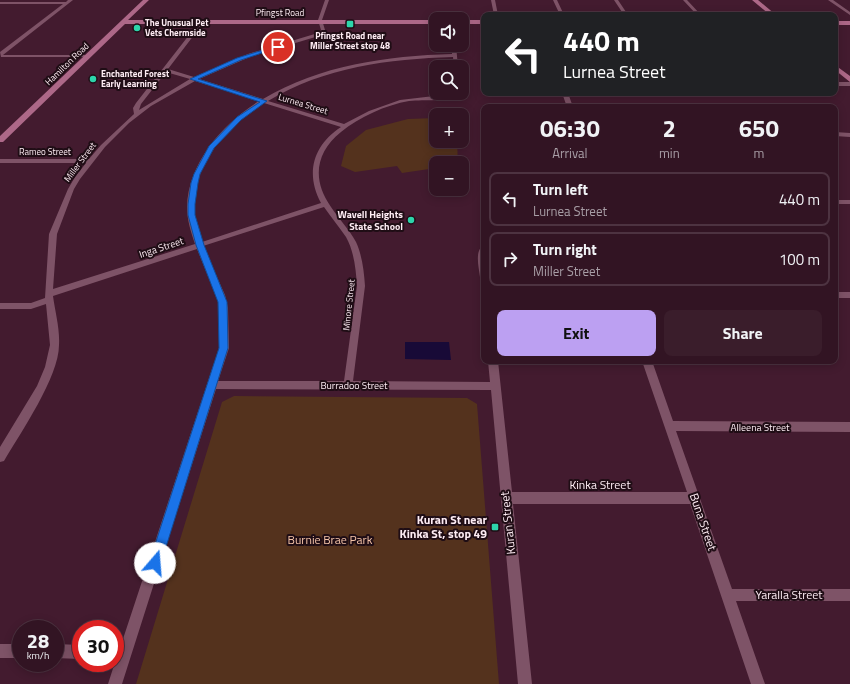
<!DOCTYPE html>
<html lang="en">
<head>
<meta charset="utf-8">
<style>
	body { margin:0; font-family:"Titillium Web",sans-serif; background:#3a1d2b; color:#f1f3f6; height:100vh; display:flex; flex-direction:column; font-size:15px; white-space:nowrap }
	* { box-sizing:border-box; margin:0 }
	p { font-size:13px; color:#a89ea6 }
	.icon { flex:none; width:22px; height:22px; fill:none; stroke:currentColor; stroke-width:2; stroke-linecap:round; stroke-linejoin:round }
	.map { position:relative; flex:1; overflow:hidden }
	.side { position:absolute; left:481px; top:104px; width:357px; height:260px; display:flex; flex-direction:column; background:#321423; border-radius:8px; box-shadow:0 2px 10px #0003,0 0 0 1px #4d3341 }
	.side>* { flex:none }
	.guide { position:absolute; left:481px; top:12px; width:357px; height:84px; border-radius:8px; box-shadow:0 2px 10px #0003,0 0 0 1px #4d3341; background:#202124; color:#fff; overflow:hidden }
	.buttons { position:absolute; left:429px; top:12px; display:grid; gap:8px }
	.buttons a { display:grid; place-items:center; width:40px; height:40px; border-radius:8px; background:#321423; box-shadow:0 2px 10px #0003,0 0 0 1px #4d3341; font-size:20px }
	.speed { position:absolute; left:12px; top:620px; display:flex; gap:8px; font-size:20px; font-weight:700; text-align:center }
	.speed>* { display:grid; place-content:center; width:52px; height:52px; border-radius:50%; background:#321423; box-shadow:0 2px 10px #0003,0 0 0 1px #4d3341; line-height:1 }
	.speed small { font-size:10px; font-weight:400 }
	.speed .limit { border:6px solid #d22; background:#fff; color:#111 }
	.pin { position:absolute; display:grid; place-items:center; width:34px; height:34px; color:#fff; margin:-17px; border:2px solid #fff; border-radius:50%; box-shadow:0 1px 4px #0007 }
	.me { position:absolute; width:44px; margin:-22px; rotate:18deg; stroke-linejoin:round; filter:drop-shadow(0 0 3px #0008) }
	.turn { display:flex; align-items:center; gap:14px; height:84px; padding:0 16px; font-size:18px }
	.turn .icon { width:52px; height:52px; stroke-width:2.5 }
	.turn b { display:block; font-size:28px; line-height:34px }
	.eta { display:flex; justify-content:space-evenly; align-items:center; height:68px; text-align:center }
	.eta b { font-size:24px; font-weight:700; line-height:28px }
	.button { display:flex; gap:8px; margin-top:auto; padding:8px 16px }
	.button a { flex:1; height:46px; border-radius:8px; background:#bca0f2; color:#111; font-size:16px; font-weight:700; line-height:46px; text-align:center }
	.button a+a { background:#3a1d2b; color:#f1f3f6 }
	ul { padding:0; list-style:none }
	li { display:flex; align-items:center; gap:12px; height:54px; margin:0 8px 6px; padding:0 8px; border:2px solid #4d3341; border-radius:8px }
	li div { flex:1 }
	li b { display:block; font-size:15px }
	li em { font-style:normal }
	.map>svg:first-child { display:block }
	.green { fill:#54321d }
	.water { fill:#180a37 }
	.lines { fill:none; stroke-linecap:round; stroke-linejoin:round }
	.street { fill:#7e5367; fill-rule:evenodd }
	.secondary { fill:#ad6888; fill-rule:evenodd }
	.route { fill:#1a73e8; stroke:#114b97 }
	.poi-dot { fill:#2dd5ab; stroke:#1f0d15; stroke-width:1.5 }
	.labels { text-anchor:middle; stroke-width:4; stroke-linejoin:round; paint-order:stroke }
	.far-street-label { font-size:9px; fill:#feedf4; stroke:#1f0d15 }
	.far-poi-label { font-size:9px; font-weight:bold; fill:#feedf4; stroke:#1f0d15; text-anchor:start }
	.poi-label { font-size:10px; font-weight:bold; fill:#feedf4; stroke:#1f0d15; text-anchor:end }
	.street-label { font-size:10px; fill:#feedf4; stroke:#1f0d15 }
	.near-street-label { font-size:12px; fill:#feedf4; stroke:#1f0d15 }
	.near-poi-label { font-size:12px; font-weight:bold; fill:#feedf4; stroke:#1f0d15; text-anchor:end }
	.near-park-label { font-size:12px; fill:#f5c4a9; stroke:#1f0d15 }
</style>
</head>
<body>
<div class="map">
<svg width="850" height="684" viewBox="0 0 850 684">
	<rect width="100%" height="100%" fill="#431b2f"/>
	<path class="green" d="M436 118V141H457L458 163H436V168L402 173 397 166 355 172 341 166 346 146 366 130 408 119Z
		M234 396 467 398 477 404 499 684H136L222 402Z"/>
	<path class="water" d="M405 342H449L451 360 405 359Z"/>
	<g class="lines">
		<path class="street" d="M68 0H73L3 55H87L89 56V57H1L0 52 63 4H0V2H66Z
			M325 0H329L322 20 325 30 322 35 252 56 199 79 263 99C320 65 387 56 452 54V45H456L458 67H454L453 57C389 59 324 67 268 101L344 124 369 111 400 100 460 93C447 103 425 99 409 101 386 105 359 117 341 132 315 153 312 180 331 207 339 219 349 229 356 242 362 255 364 271 365 286L353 381 490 382 488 361H498L512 492H687L642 361H652L673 421 850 422V432L676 431 732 589H850V601H736L765 684H751L690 504H513L532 684H518L491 390 216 389 122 684H108L116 659H115V645H121L219 348 220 320 219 303 197 249 53 296C55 311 60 329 59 345 59 377 21 432 4 461L0 462V447L37 386 45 367 50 345 46 304 31 309H0V303H31L45 298 49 234 68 189 75 177 86 163H0V159H89L101 145 134 114 133 108 136 103 200 21 204 22 168 69 194 77 248 54 318 33 321 30 318 20ZM166 72 190 79 139 110 141 104ZM195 81 259 101C223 123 188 163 187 207 187 220 191 232 195 244L53 289 57 234 74 189 80 179 105 147 129 123 151 106ZM264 103 341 127C313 145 305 174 321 203L202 242C198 231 194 220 194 209 193 164 228 124 264 103ZM324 207C331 217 339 227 346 237 354 251 356 270 357 286L344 381H218L229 348 228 308 225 295 203 246Z
			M491 0H495L498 15H494Z
			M553 0H557L564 15H560Z
			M614 0H618L628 15H624Z
			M683 0H687L701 15H697Z
			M828 0H833L850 12V15Z
			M835 82H850V86H835Z
			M562 93H568L573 107H567Z
			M835 132 850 133V137L835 136Z
			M835 200H850V204H835Z
			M484 245V280L480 277C479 268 474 250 484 245Z
			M835 292H850V298H835Z
			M0 644H21V658H0Z
			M55 644 81 645V659L55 658Z"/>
		<path class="secondary" d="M143 0H149L128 20H436V24H125L3 142H0V136Z
			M752 0H758L776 15H770Z
			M462 20H484V24H462Z
			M835 21H850V25H835Z
			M835 65 850 76V82L835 70Z"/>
	</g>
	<path class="route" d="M276 46 280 47 241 60 198 79 267 101 241 120 214 148 200 174 198 183 195 204V215L204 245 227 302 228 348 161 563 159 568 155 569 150 568 149 563 219 348 218 302 196 245 188 215V204L191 183 194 174 209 146 237 117 260 102 190 79 237 58Z"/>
	<g class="poi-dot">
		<rect x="346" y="20" width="8" height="8" rx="2"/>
		<circle cx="137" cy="28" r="4"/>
		<circle cx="93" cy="79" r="4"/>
		<circle cx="411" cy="220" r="4"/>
		<rect x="491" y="523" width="8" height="8" rx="2"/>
	</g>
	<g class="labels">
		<g class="far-street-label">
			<text x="280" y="16">Pfingst Road</text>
			<text transform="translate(67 64) rotate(-44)" y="3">Hamilton Road</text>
			<text transform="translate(303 104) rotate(17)" y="3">Lurnea Street</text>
			<text x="45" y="155">Rameo Street</text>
			<text transform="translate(80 162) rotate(-53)" y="3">Miller Street</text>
			<text transform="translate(349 305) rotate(-84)" y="3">Minore Street</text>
		</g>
		<g class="far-poi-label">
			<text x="145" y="26">The Unusual Pet<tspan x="145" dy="10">Vets Chermside</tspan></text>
			<text x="350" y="39" text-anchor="middle">Pfingst Road near<tspan x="350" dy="10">Miller Street stop 48</tspan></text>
			<text x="101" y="77">Enchanted Forest<tspan x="101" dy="10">Early Learning</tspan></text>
		</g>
		<g class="poi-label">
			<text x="403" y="218">Wavell Heights<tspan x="403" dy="12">State School</tspan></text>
		</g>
		<g class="street-label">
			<text transform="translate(161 247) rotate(-18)" y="4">Inga Street</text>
			<text x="354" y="389">Burradoo Street</text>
			<text x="760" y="431">Alleena Street</text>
		</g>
		<g class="near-street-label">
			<text x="600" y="489">Kinka Street</text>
			<text transform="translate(703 522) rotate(71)" y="4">Buna Street</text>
			<text transform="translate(508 523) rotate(-96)" y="4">Kuran Street</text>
			<text x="789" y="599">Yaralla Street</text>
		</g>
		<g class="near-poi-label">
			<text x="487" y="524">Kuran St near<tspan x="487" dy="14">Kinka St, stop 49</tspan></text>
		</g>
		<g class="near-park-label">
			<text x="330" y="544">Burnie Brae Park</text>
		</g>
	</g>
</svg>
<div class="buttons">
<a><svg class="icon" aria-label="sound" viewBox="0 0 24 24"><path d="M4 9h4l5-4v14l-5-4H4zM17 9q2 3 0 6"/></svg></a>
<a><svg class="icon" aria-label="search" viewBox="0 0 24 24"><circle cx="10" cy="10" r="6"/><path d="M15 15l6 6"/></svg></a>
<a>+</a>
<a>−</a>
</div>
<div class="speed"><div>28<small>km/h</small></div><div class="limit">30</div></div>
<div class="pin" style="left:278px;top:47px;background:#d93025"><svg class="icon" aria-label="arrive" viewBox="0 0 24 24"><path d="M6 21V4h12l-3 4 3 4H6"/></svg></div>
<svg class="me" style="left:155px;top:563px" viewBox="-20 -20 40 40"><circle r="19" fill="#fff"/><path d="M0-13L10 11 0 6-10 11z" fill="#1a73e8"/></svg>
<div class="guide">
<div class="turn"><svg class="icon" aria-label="left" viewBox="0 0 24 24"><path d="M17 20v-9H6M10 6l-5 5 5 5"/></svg><div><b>440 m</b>Lurnea Street</div></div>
</div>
<section class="side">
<div class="eta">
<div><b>06:30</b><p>Arrival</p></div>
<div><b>2</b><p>min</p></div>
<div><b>650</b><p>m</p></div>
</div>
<ul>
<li><svg class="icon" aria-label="left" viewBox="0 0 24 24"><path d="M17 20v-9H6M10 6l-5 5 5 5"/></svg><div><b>Turn left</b><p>Lurnea Street</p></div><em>440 m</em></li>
<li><svg class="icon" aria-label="right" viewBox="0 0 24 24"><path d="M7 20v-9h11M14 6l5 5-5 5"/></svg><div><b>Turn right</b><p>Miller Street</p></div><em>100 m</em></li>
</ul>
<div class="button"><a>Exit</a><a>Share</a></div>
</section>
</div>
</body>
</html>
